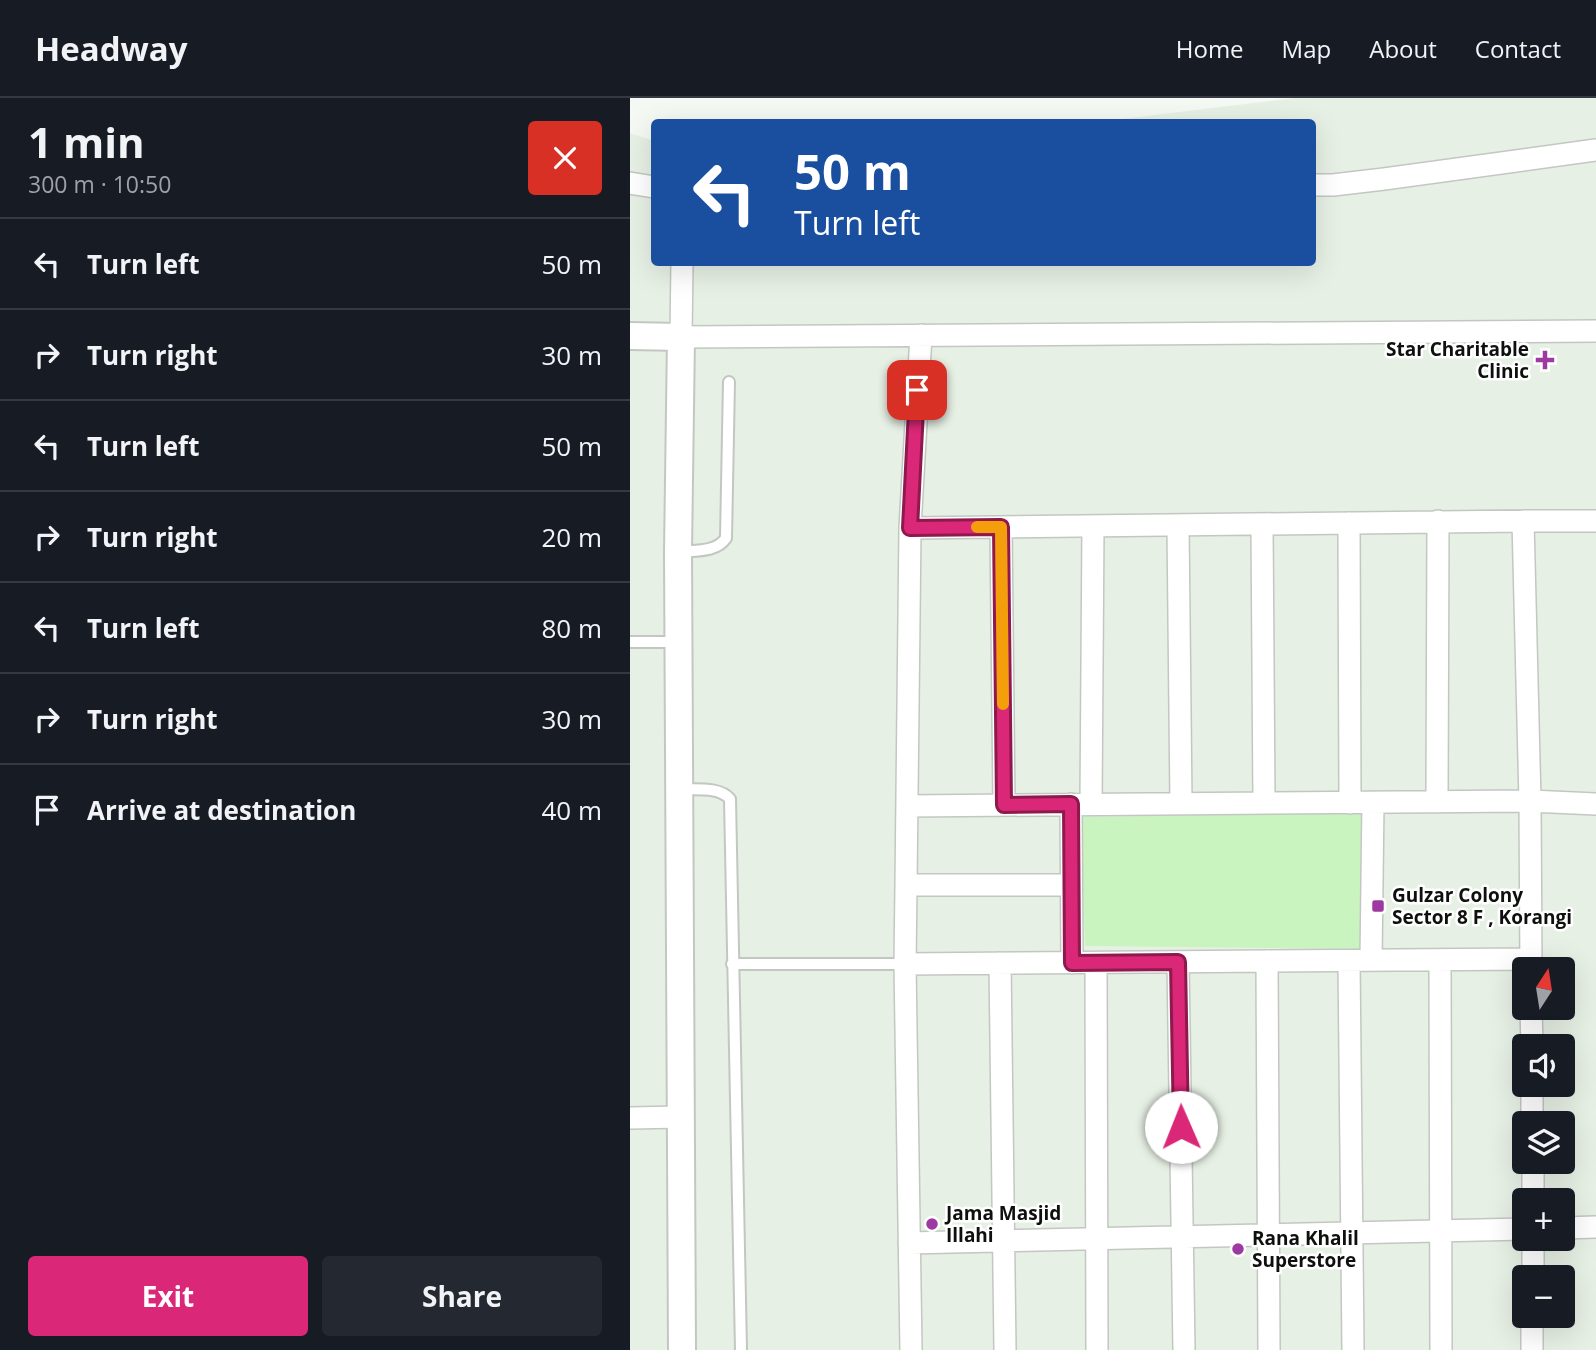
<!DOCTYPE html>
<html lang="en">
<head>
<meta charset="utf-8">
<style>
	body { margin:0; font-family:"Open Sans",sans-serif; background:#242831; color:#f1f3f6; height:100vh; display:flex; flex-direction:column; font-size:26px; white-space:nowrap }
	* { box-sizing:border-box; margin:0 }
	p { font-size:23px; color:#9ea1a6 }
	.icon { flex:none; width:38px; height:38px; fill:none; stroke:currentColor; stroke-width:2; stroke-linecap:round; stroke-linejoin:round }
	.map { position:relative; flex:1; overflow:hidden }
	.details { display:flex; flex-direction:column; background:#171b24; width:630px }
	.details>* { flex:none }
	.banner { position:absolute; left:21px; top:21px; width:665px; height:147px; border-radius:7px; box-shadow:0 7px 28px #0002; background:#1a4fa0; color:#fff; overflow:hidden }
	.needle { width:46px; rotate:12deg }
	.fabs { position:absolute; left:882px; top:859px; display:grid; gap:14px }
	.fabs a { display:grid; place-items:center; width:63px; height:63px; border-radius:7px; background:#171b24; box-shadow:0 7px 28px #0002; font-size:35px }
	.pin { position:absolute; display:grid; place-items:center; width:60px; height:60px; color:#fff; margin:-30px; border-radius:14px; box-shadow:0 4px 10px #0006 }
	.me { position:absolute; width:77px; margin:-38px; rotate:359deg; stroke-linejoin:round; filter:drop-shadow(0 0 5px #0008) }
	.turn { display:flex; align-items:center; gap:24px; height:147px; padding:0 28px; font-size:32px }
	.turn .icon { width:91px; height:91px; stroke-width:2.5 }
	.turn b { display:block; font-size:49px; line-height:60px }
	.round { display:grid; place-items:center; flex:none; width:74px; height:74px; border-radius:7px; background:#242831 }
	.overview { display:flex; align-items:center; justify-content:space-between; height:119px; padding:0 28px }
	h1 { font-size:42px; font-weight:700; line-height:52px }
	.button { display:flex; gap:14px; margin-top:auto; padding:14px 28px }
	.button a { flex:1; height:80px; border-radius:7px; background:#db2777; color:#fff; font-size:28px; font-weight:700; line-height:80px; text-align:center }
	.button a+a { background:#242831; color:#f1f3f6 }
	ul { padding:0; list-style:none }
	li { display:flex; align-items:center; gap:21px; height:91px; padding:0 28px; border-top:2px solid #363941 }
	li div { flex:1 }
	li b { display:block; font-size:26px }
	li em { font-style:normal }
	header { display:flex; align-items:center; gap:42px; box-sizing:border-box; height:98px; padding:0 35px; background:#171b24; border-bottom:2px solid #363941 }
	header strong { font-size:33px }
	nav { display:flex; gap:38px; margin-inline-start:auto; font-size:24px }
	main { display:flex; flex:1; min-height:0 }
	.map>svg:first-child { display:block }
	.built { fill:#e7f0e5; fill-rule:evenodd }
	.green { fill:#c9f4c0 }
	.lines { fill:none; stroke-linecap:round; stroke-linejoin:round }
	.service-casing { stroke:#c3c7c2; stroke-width:14 }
	.minor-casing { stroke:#c3c7c2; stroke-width:24 }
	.tertiary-casing { stroke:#c3c7c2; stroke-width:30 }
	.service { stroke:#fff; stroke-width:10 }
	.minor { stroke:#fff; stroke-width:21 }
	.tertiary { stroke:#fff; stroke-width:26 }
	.route-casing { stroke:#8e194d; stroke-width:18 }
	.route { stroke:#db2777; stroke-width:12 }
	.slow { stroke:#f59e0b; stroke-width:12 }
	.poi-dot { fill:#9d3aa1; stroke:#fff; stroke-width:2.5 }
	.labels { text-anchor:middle; stroke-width:5; stroke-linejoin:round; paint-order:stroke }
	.poi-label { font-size:19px; font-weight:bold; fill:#0e100e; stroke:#fff; text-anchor:start }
</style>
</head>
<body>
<header>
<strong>Headway</strong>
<nav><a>Home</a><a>Map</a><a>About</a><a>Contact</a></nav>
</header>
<main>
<section class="details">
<div class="overview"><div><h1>1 min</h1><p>300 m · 10:50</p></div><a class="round" style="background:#d93025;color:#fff"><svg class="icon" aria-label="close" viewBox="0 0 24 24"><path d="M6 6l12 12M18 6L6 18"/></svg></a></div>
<ul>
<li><svg class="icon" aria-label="left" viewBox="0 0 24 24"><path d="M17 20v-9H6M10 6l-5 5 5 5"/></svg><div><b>Turn left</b></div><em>50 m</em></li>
<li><svg class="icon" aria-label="right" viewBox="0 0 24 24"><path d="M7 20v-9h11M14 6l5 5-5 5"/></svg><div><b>Turn right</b></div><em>30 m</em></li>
<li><svg class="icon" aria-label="left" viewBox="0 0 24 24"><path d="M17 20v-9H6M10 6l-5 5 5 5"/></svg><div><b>Turn left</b></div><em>50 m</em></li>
<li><svg class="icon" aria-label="right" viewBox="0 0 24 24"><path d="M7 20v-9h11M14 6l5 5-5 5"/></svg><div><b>Turn right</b></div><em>20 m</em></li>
<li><svg class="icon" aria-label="left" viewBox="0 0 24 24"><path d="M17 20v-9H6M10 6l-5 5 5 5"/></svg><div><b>Turn left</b></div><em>80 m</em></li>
<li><svg class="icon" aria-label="right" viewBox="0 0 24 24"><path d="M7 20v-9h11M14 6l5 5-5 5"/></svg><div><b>Turn right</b></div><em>30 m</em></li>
<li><svg class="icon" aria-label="arrive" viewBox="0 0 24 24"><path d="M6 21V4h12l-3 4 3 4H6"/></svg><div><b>Arrive at destination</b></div><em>40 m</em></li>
</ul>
<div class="button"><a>Exit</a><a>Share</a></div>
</section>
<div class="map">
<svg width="966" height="1252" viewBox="0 0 966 1252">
	<rect width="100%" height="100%" fill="#f5f9f4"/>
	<path class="built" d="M665 0H966V1252H0V35L24 43V164H682V24H467ZM894 872H933V910H894ZM894 948H933V987H894ZM894 1026H933V1064H894ZM894 1102H933V1141H894ZM894 1180H933V1218H894Z"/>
	<path class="green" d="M733 715 732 851 455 848 451 719Z"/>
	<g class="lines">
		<defs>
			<path id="service" d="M48 454C64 452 86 455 96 440L99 284
				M0 544H48
				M49 691C65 692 89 688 100 701L111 1252
				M102 866H275"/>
			<path id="minor" d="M0 85 24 89
				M682 87H703L754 81 966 52
				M52 164 51 239 966 233
				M893 423 900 703 901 872
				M719 425 720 705
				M632 426 634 705
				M548 427 551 706
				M371 429 374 707
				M280 430 893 423H966
				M807 704 808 423
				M441 706 442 865
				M461 706 463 428
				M277 708 900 703 966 706
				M276 787H441
				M741 862 743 705
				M810 862 811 1252
				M637 863 639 1252
				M719 863 723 1252
				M548 864 554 1252
				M370 865 375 1252
				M466 865 467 1252
				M275 866 901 861
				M901 910 902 948
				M902 987V1026
				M0 1020 51 1019
				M903 1064V1102
				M933 1130 966 1129
				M279 1145 894 1131
				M903 1180V1141
				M281 1252 275 866 276 787 280 430 291 237
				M902 1252V1218"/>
			<path id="tertiary" d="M0 238 51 239 48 454 52 1252"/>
		</defs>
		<use href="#service" class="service-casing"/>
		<use href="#minor" class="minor-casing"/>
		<use href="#tertiary" class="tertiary-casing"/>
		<use href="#service" class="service"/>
		<use href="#minor" class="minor"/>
		<use href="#tertiary" class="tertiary"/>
	</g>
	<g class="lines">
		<defs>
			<path id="route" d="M287 292 280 430 371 429 374 707 441 706 442 865 548 864 551 1029"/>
		</defs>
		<use href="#route" class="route-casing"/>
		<use href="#route" class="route"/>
		<path class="slow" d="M347 429H371L373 606"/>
	</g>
	<g class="poi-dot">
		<path d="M911.5 251.5h7v7h7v7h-7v7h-7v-7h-7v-7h7z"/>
		<rect x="741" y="801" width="14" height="14" rx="3.5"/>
		<circle cx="302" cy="1126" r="7"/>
		<circle cx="608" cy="1151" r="7"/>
	</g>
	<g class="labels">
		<g class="poi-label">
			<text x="899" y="258" text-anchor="end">Star Charitable<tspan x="899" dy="22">Clinic</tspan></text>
			<text x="762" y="804">Gulzar Colony<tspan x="762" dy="22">Sector 8 F , Korangi</tspan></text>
			<text x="316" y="1122">Jama Masjid<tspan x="316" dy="22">Illahi</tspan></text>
			<text x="622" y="1147">Rana Khalil<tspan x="622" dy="22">Superstore</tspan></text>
		</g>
	</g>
</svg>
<div class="fabs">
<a><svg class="needle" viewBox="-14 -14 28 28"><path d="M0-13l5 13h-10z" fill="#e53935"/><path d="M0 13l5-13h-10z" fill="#9ea1a6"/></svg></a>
<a><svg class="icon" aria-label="sound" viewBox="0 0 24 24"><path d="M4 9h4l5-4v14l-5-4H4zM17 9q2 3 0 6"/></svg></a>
<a><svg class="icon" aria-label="layers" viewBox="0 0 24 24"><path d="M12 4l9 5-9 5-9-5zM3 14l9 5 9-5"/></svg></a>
<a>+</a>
<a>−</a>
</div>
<div class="pin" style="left:287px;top:292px;background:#d93025"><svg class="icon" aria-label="arrive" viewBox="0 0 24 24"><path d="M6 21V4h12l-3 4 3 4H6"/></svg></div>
<svg class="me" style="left:551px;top:1029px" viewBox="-20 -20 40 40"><circle r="19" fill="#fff"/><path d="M0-13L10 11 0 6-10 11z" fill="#db2777"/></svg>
<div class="banner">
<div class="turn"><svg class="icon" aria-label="left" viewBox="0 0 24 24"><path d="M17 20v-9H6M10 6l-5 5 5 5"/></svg><div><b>50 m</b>Turn left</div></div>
</div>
</div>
</main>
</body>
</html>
